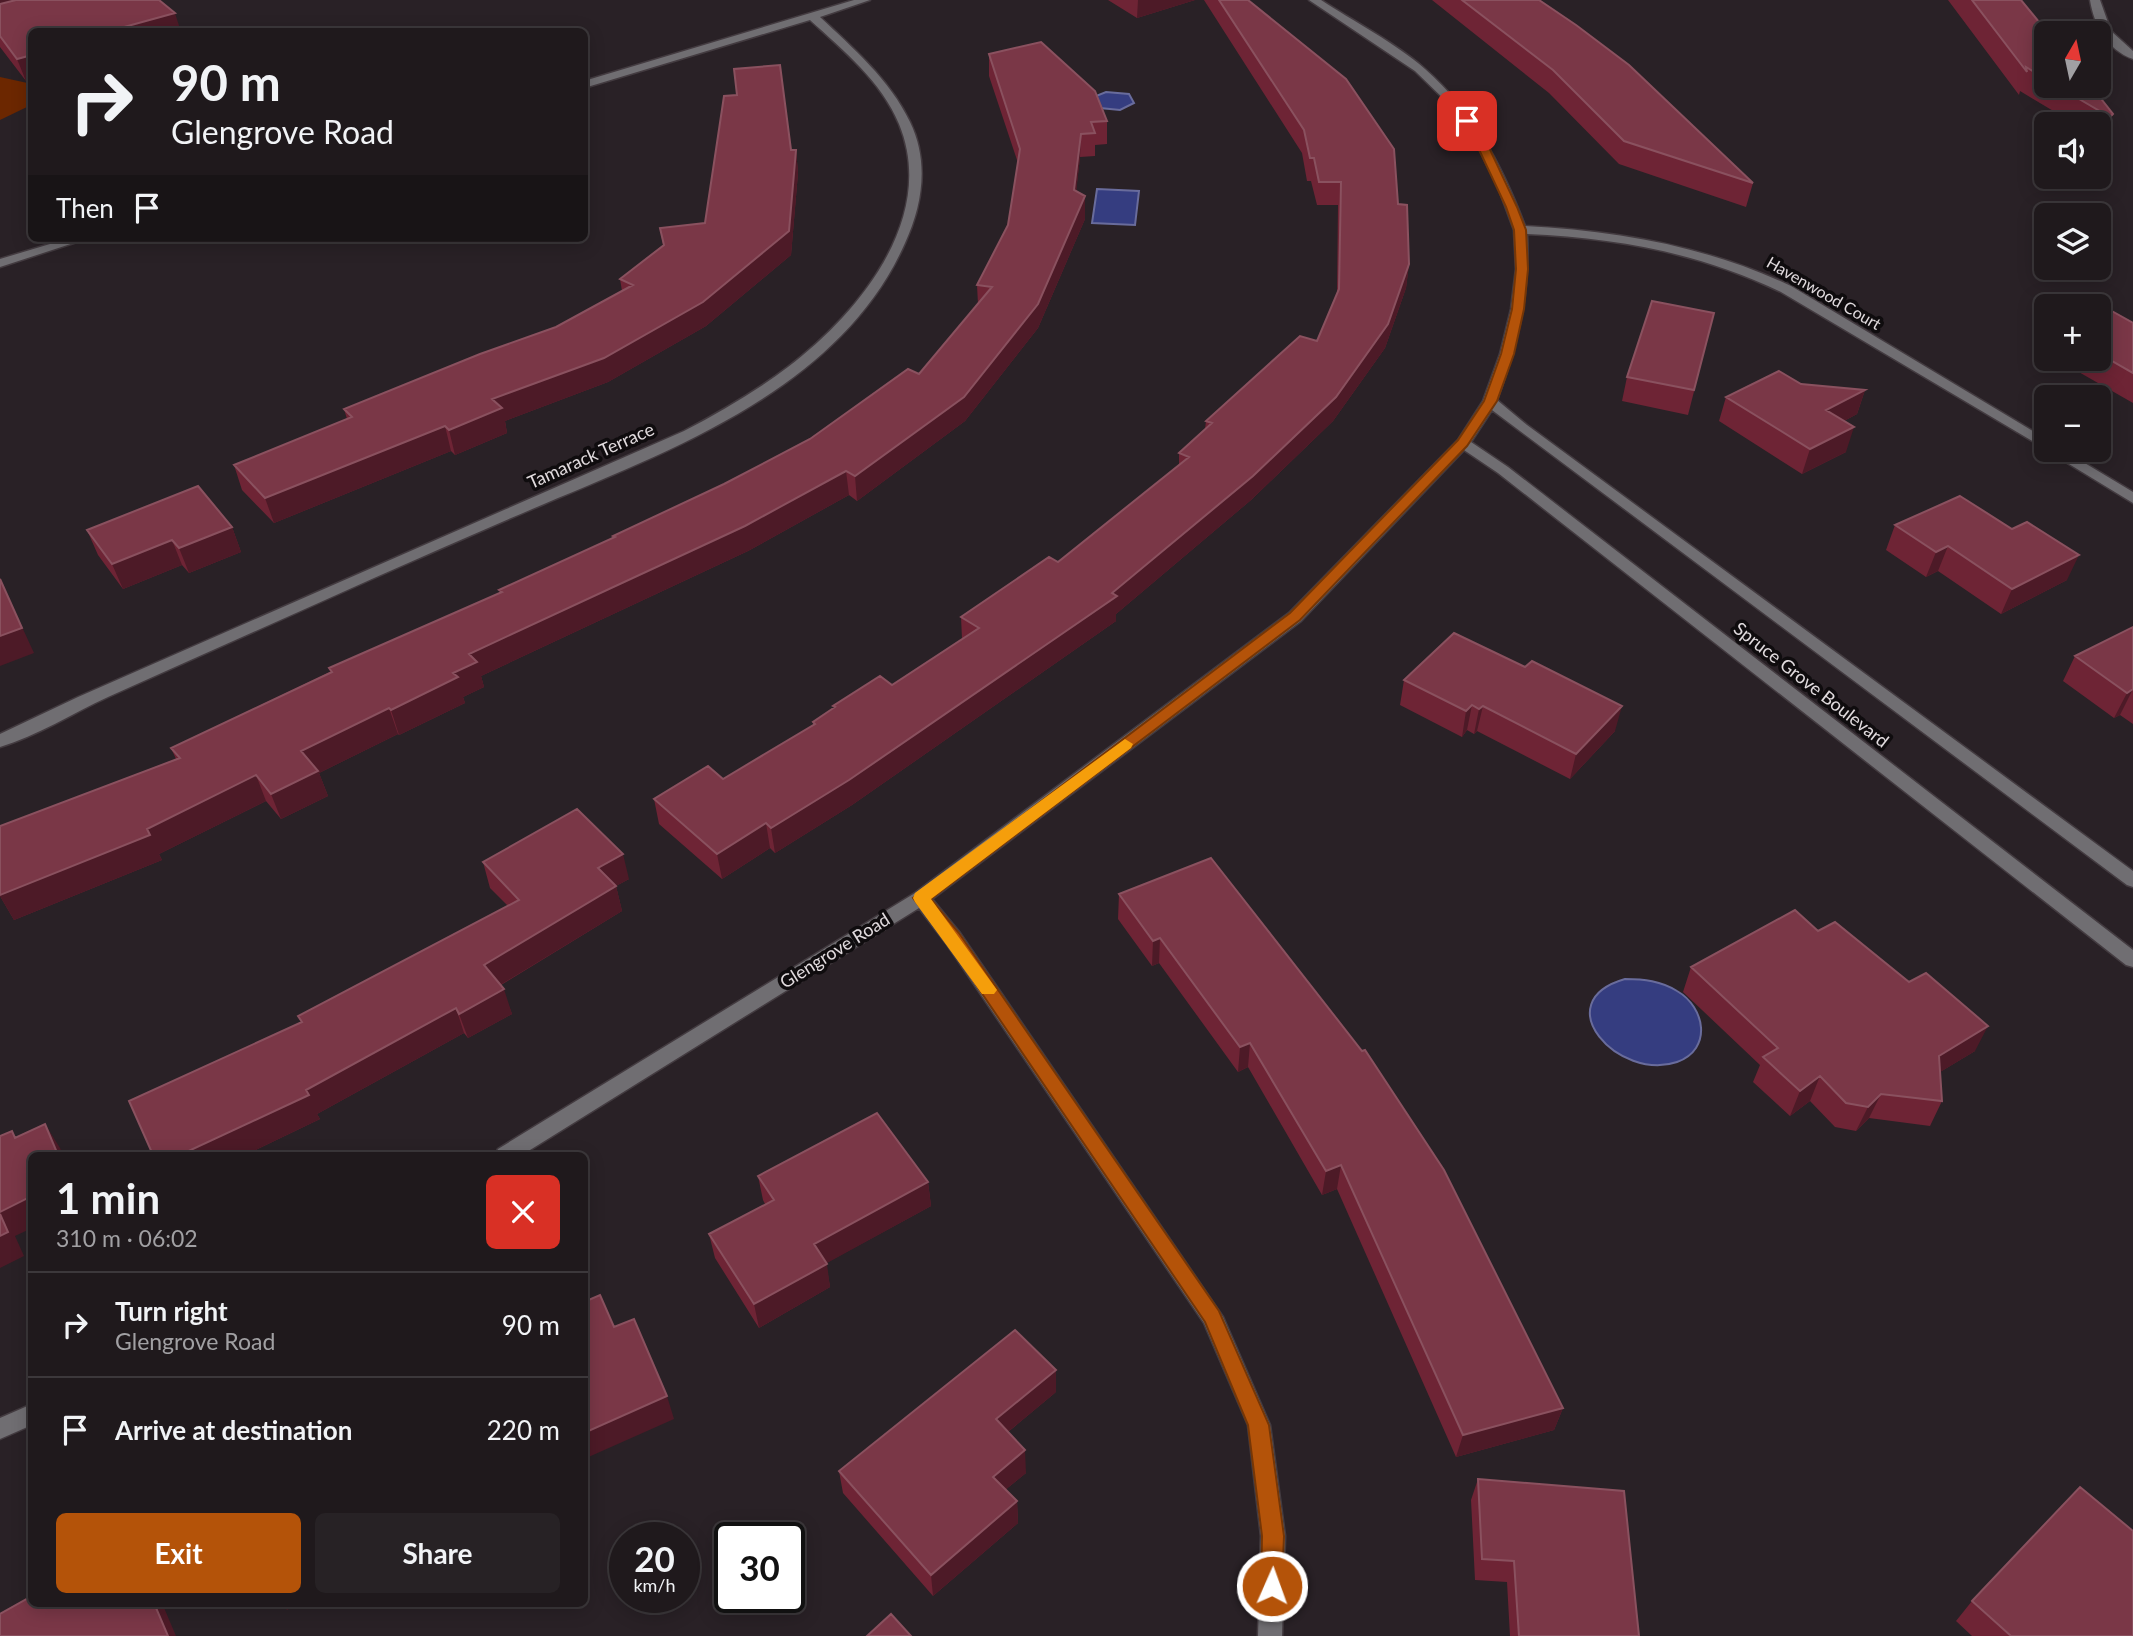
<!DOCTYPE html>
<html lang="en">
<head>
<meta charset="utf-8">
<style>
	body { margin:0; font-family:Lato,sans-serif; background:#272225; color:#f1f3f6; height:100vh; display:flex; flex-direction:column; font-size:26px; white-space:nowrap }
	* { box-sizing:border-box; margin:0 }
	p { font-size:23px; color:#a1a0a3 }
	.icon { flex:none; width:38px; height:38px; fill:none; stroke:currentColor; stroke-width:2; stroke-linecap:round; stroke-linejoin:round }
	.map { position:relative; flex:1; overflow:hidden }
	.panel { position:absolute; left:28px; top:1152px; width:560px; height:455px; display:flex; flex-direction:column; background:#1f191c; border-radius:10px; box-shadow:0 4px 18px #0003,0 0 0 2px #3c383b }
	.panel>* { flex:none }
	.guide { position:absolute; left:28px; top:28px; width:560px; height:214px; border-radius:10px; box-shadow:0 4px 18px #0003,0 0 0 2px #3c383b; background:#1f191c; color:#f1f3f6; overflow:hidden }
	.needle { width:46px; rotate:9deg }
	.buttons { position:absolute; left:2034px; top:21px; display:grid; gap:14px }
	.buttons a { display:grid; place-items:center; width:77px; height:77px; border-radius:10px; background:#1f191c; box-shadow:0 4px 18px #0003,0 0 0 2px #3c383b; font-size:35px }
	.speed { position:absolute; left:609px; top:1522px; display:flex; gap:14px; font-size:35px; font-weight:700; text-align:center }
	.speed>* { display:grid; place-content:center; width:91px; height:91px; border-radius:50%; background:#1f191c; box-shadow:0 4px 18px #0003,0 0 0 2px #3c383b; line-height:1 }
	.speed small { font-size:18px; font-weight:400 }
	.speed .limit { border:4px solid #111; border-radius:10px; background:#fff; color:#111 }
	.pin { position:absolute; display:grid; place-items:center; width:60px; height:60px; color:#fff; margin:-30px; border-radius:14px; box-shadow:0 4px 10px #0006 }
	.me { position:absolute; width:77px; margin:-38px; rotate:2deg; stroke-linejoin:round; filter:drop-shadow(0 0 5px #0008) }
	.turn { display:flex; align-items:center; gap:24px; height:147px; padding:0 28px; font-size:32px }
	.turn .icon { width:91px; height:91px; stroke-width:2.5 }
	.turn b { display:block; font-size:49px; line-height:60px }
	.then { display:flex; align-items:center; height:66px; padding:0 28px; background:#0003; gap:14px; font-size:26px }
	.round { display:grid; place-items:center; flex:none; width:74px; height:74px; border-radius:10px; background:#272225 }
	.overview { display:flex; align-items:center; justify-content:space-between; height:119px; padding:0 28px }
	h1 { font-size:42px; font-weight:700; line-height:52px }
	.action { display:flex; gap:14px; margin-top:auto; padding:14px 28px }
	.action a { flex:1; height:80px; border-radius:10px; background:#b45309; color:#fff; font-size:28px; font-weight:700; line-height:80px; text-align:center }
	.action a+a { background:#272225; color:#f1f3f6 }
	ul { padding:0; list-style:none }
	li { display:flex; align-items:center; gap:21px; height:105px; padding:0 28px; border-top:2px solid #3c383b }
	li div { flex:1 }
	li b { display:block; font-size:26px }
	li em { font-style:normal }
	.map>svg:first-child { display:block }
	.green { fill:#6c2700 }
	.water { fill:#353d80; stroke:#696c9c; stroke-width:2 }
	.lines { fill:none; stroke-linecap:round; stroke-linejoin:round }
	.minor-casing { stroke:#433b40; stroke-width:3 }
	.minor { fill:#706e72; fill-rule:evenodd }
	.wall { fill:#6e2435 }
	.shaded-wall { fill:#4d1a27 }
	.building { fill:#7a3747; stroke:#8a515f; stroke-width:2 }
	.route { fill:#b45309; stroke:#753606; stroke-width:2 }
	.slow { fill:#f59e0b }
	.labels { text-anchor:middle; stroke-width:7; stroke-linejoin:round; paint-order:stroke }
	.far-street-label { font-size:16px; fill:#e1dbde; stroke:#0f0c0e }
	.street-label { font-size:18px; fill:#e1dbde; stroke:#0f0c0e }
</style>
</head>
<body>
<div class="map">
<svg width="2133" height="1636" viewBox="0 0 2133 1636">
	<rect width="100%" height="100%" fill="#292126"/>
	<path class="green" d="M0 77 32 84 29 106 0 120Z"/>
	<path class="water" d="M1106 92 1129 94 1134 103 1120 110 1100 108 1096 96Z
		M1097 189 1139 191 1135 225 1092 223Z
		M1625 979C1644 979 1661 981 1677 991 1705 1007 1713 1049 1677 1062 1619 1082 1545 1002 1625 979Z"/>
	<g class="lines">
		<defs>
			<path id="minor" d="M854 0H870L820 17C853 48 890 80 910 122 929 161 923 204 905 243 842 386 677 448 544 504 487 528 431 553 374 578 285 618 197 657 108 697 73 713 37 736 0 747V734L78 697 684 431C720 412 755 392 788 367 858 314 938 218 899 124 882 82 843 50 810 20L584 88V81Z
				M1309 0H1321C1353 21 1397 44 1425 69 1474 112 1502 166 1525 226 1618 231 1706 246 1791 286L2046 439V449L1781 292C1700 253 1617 238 1527 234 1530 296 1518 342 1497 400L1527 425 2133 871V887L2127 885 1492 410 1471 442 1508 467 2133 950V967L2126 965 1498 473 1464 450 1301 621 932 899 960 933 1223 1317 1270 1425 1285 1536 1282 1636H1258L1261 1536 1248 1425 1204 1323 946 943 919 908 522 1155H495L498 1149 915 893 1289 613 1458 440 1483 401 1500 354 1511 309 1516 269 1514 230 1497 184 1475 141 1449 104 1415 71Z
				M2090 0H2100L2111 31 2133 51V59C2107 50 2094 25 2090 0Z
				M70 238H89L0 267V259Z
				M2046 450H2063L2133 492V503Z
				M32 1404V1425L0 1439V1418Z"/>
		</defs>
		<use href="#minor" class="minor-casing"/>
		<use href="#minor" class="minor"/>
	</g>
	<path class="wall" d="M0 0 26 81 0 47Z
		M1108 0H1195L1137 18Z
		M1204 0H1248L1398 204 1409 264 1406 288 1385 348 1333 421 1251 500 1116 614V621L852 805 775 853 770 848 722 879 659 824 654 799 723 779 813 725V722L834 708 833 706 892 685 962 639 961 617 1058 562 1179 465V453L1205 429 1206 421 1317 341 1337 294 1338 205H1317L1311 181H1307L1302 153Z
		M1432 0H1539L1753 183 1746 207 1619 164 1549 93Z
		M1948 0H2021L2046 33V86H2091L2113 114 2104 136 2101 140 2098 139V124H2075L2020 91 2019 95Z
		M989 54 1107 121V144L1095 145V156L1080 157 1076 191 1085 196V219L1038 328 965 421 857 501 849 495 748 551 481 676 484 687 463 697 465 703 399 735 398 734 319 773 328 796 281 819 266 801 159 854 162 860 14 920 0 896V826L176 759 171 748 330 672 329 668 500 593 499 590 613 538V536L724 484 810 439 919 374 978 304 977 285 1008 225 1018 163 989 76Z
		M791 150H796L798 173 791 255 706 326 608 382 505 421 507 433 455 455 451 451 274 523 242 490 234 465 347 419 344 409 556 327 622 291 620 279 663 245 660 228 705 223Z
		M2098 306 2133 323V403L2056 359H2098Z
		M1714 313 1688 415 1622 401 1627 377Z
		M2046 321V353L2034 346 2043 322Z
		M1801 384 1865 390 1857 414 1844 421 1846 452 1802 474 1719 421 1726 397Z
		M1895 525 2012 529 2067 580 2001 614 1938 571 1926 577 1886 550Z
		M232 527 241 552 189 573 182 565 123 589 98 555 87 530Z
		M2133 627V724L2120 715 2114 718 2063 681 2075 656Z
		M1404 680 1615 731 1570 779 1477 731 1474 734 1467 730 1462 737 1400 705Z
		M1211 858 1563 1408 1554 1430 1456 1457 1337 1189 1322 1195 1248 1067 1238 1072 1159 963 1152 966 1118 919 1119 894Z
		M483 862 629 879 616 886 622 911 501 985 512 1014 468 1038 464 1033 317 1114 320 1119 245 1155 301 1023 298 1016 508 906 490 888Z
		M1818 931 1975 1051 1940 1072 1942 1101 1930 1126 1869 1118 1856 1131 1835 1127 1810 1101 1790 1116 1753 1082 1760 1065 1683 992 1691 967Z
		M758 1176 928 1182 931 1206 826 1263 830 1287 759 1328 715 1258 709 1234 765 1204 763 1200Z
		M1056 1392 1008 1432 1026 1473 1005 1490 1017 1501 1018 1523 933 1596 843 1493 839 1471Z
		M1478 1479 1639 1636H1510L1507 1582 1475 1580 1471 1500Z
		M1972 1601 2133 1636H1972L1956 1621Z"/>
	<path class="shaded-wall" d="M0 0H66L0 17Z
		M1138 0H1195L1137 18Z
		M175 13 181 32H106Z
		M32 55V79L26 81 17 59Z
		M2113 114 2104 136 2101 140 2110 117Z
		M1081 134 1080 157 1074 213V190Z
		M796 150 798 173 791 255 706 326 608 382 505 421 507 433 455 455 449 430 492 399 604 358Z
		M1085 196V219L1038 328 965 421 857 501 855 476Z
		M1409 264 1406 288 1385 348 1333 421 1251 500 1116 614V621L852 805 775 853 771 828 1112 593Z
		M1865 390 1857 414 1818 435 1826 410Z
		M445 426 451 451 274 523 265 498Z
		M1854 427 1846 452 1802 474 1810 449Z
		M846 471 849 495 748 551 481 676 484 687 463 697 465 703 399 735 391 710 469 654Z
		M232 527 241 552 189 573 179 548Z
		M172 540 182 565 123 589 112 564Z
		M1948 546 1938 571 1926 577 1936 552Z
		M2079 555 2067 580 2001 614 2012 589Z
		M0 579 34 653 0 666Z
		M2133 689 2120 715 2114 718 2127 693Z
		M1472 705 1467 730 1462 737 1466 711Z
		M1483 706 1477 731 1474 734 1479 709Z
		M1622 706 1615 731 1570 779 1576 754Z
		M389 708 398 734 319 773 328 796 281 819 271 794 301 751Z
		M256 775 266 801 159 854 162 860 14 920 0 896V895L147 829Z
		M766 823 770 848 722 879 717 854Z
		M623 854 629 879 616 886 622 911 492 990 484 965 598 868Z
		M1160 938 1159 963 1152 966 1153 941Z
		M504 989 512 1014 468 1038 459 1014Z
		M456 1008 464 1033 317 1114 320 1119 245 1155H180L306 1090Z
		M1988 1026 1975 1051 1927 1080 1939 1056Z
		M1250 1043 1248 1067 1238 1072 1240 1047Z
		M1820 1076 1810 1101 1790 1116 1800 1091Z
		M1881 1094 1869 1118 1856 1131 1868 1107Z
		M45 1124 60 1148 63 1155H58Z
		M1341 1165 1337 1189 1322 1195 1326 1171Z
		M928 1182 931 1206 818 1268 814 1244Z
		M32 1196V1228L15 1236 24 1256 0 1268V1212Z
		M827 1264 830 1287 759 1328 754 1304Z
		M1056 1370V1392L997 1441 996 1419Z
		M667 1396 674 1419 584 1459V1433Z
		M1563 1408 1554 1430 1456 1457 1463 1435Z
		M1025 1450 1026 1473 994 1499 993 1477Z
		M1017 1501 1018 1523 933 1596 931 1575Z
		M154 1603H162L176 1636H168Z
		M282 1603H299L287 1610Z"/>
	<path class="building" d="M16 0H159L175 13 106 32H32V55L17 59 0 36V4Z
		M1219 0H1248L1346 79 1394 149 1398 204 1407 205 1409 264 1388 324 1336 397 1253 476 1112 593 1117 596 849 780 771 828 766 823 717 854 654 799 708 766 723 779 815 724 813 722 835 707 833 706 880 676 892 685 979 628 961 617 1049 557 1058 562 1189 457 1179 453 1212 423 1206 421 1300 336 1317 341 1339 289 1341 182H1319L1314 158H1310L1304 130Z
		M1462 0H1539L1576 25 1629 65 1753 183 1624 141 1553 70Z
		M1972 0H2021L2048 33H2046V79L2026 67 2027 72Z
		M1041 42 1095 91 1107 121 1091 122 1095 133 1081 134 1074 190 1085 196 1038 304 964 397 855 476 846 471 745 526 469 654 477 662 453 673 458 677 391 710 389 708 301 751 318 771 271 794 256 775 147 829 150 835 0 895V826L180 758 171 748 332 672 329 668 502 592 499 590 615 537 613 536 724 484 810 439 908 369 919 374 992 287 977 285 1008 225 1020 149 989 54Z
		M780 65 791 150H796L789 231 703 302 604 358 492 399 502 408 449 430 445 426 265 498 234 465 352 417 344 409 480 354 556 327 633 285 620 279 664 245 660 228 705 223 724 96 737 95 734 69Z
		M2057 86H2091L2113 114 2110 117Z
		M2092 300 2133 323V373L2098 353V306H2078Z
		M1652 301 1714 313 1694 390 1627 377Z
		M1779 371 1801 384 1865 390 1826 410 1854 427 1810 449 1726 397Z
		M198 486 232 527 179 548 172 540 112 564 87 530Z
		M1960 496 2012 529 2027 522 2079 555 2012 589 1948 546 1936 552 1895 525Z
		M0 579 22 628 0 636Z
		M2133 627V689L2127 693 2075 656Z
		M1454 633 1525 667 1532 661 1622 706 1576 754 1483 706 1479 709 1472 705 1466 711 1404 680Z
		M577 809 623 854 598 868 616 886 484 965 504 989 459 1014 456 1008 306 1090 309 1095 180 1155H153L129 1101 302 1022 298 1016 519 900 483 862Z
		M1211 858 1362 1051 1365 1050 1444 1170 1563 1408 1463 1435 1341 1165 1326 1171 1250 1043 1240 1047 1160 938 1153 941 1119 894Z
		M1795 910 1818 931 1835 922 1909 982 1926 973 1988 1026 1939 1056 1942 1101 1881 1094 1868 1107 1846 1103 1820 1076 1800 1091 1763 1057 1778 1048 1691 967Z
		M877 1113 928 1182 814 1244 827 1264 754 1304 709 1234 774 1200 758 1176Z
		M45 1124 58 1155H32V1196L0 1212V1136L12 1131 15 1138Z
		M0 1214 8 1232 0 1236Z
		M600 1295 614 1327 634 1319 667 1396 584 1433V1302Z
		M1015 1330 1056 1370 996 1419 1025 1450 993 1477 1017 1501 931 1575 839 1471Z
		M1478 1479 1624 1491 1639 1636H1519L1514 1561 1482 1559Z
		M2080 1487 2133 1531V1636H2011L1972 1601Z
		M32 1596V1603H154L168 1636H0V1614Z
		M891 1614 911 1636H867Z"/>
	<path class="route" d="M1463 119H1471L1486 141 1517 207 1526 230 1528 269 1524 309 1514 354 1497 401 1467 446 1300 620 931 899 959 933 1219 1311 1269 1425 1284 1536 1282 1586 1279 1594 1272 1597 1264 1594 1261 1586 1262 1536 1248 1425 1205 1322 947 942 913 898 1290 613 1458 440 1484 401 1501 354 1512 309 1516 269 1514 230 1506 207 1475 141 1462 121Z"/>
	<path class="slow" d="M1125 739 1133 744 1131 748 931 899 997 990 994 994H982L915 902 913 898 915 893Z"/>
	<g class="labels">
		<g class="far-street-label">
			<text transform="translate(1824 293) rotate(30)" y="6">Havenwood Court</text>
		</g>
		<g class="street-label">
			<text transform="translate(591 456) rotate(-24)" y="6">Tamarack Terrace</text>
			<text transform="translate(1811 685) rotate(38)" y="6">Spruce Grove Boulevard</text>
			<text transform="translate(835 951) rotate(-32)" y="6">Glengrove Road</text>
		</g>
	</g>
</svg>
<div class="buttons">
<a><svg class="needle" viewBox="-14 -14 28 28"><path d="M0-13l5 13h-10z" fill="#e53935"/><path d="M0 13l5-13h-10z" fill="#a1a0a3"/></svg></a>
<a><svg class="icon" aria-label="sound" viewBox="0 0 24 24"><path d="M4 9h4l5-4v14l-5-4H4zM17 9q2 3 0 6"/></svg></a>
<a><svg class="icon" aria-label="layers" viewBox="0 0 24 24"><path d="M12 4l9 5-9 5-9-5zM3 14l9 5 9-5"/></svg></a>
<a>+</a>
<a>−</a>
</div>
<div class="speed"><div>20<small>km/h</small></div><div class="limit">30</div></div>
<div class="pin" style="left:1467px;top:121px;background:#d93025"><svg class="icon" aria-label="arrive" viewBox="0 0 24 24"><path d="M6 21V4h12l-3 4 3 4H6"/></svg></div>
<svg class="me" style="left:1272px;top:1586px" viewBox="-20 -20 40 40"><circle r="17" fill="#b45309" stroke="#fff" stroke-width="3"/><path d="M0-11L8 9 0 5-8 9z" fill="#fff"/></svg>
<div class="guide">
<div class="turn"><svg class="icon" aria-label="right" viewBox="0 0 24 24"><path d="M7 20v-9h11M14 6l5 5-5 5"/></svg><div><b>90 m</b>Glengrove Road</div></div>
<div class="then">Then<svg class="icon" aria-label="arrive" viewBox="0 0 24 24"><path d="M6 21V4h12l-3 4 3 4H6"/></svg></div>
</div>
<section class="panel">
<div class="overview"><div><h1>1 min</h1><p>310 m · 06:02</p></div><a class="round" style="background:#d93025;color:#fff"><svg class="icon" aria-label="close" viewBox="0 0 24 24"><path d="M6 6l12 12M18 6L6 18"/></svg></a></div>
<ul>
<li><svg class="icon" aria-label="right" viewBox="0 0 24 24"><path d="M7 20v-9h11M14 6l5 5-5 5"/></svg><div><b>Turn right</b><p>Glengrove Road</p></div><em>90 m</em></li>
<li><svg class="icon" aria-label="arrive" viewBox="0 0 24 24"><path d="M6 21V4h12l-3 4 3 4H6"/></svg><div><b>Arrive at destination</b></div><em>220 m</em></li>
</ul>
<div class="action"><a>Exit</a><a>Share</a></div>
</section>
</div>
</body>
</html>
